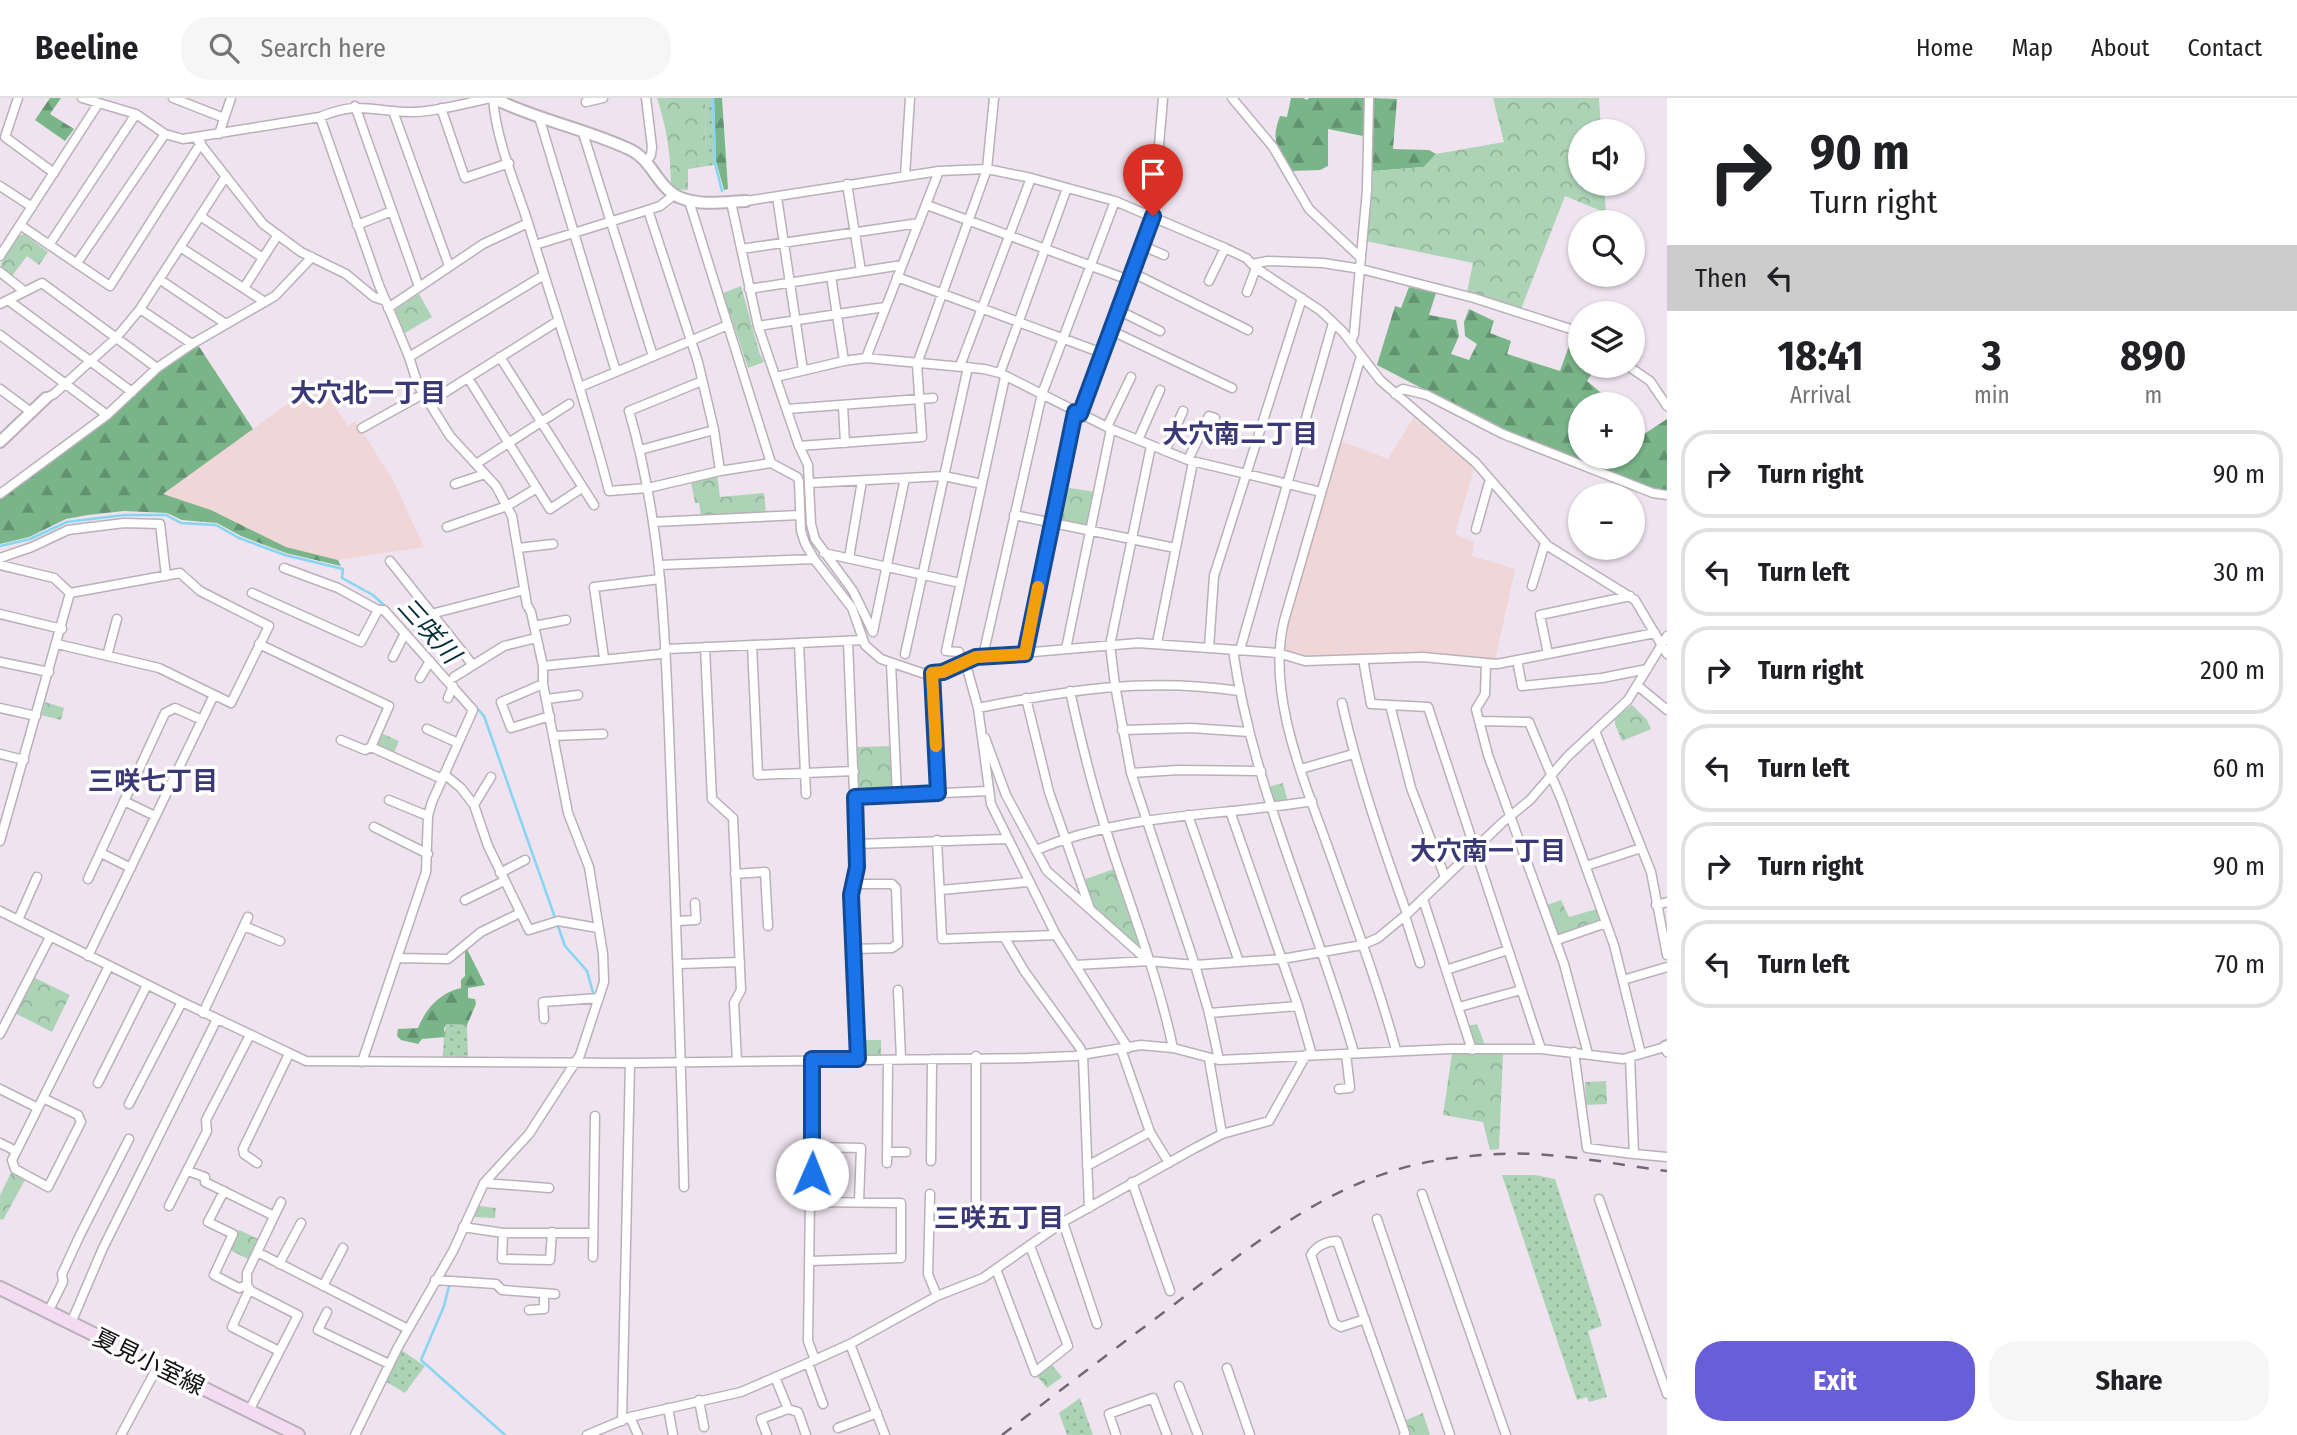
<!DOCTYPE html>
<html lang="en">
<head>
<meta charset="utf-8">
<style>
	body { margin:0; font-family:"Fira Sans Condensed","Noto Sans JP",sans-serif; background:#f6f6f6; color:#202124; height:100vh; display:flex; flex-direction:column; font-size:26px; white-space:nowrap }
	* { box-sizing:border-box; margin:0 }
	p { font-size:23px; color:#757577 }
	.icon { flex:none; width:38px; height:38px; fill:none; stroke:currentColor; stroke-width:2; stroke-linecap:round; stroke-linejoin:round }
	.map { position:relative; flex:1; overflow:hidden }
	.details { display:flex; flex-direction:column; background:#fff; width:630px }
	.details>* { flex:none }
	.banner { background:#fff; color:#202124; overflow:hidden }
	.controls { position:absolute; left:1568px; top:21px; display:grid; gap:14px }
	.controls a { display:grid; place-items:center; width:77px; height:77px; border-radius:50%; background:#fff; box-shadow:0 2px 5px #0004; font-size:35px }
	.pin { position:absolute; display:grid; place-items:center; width:60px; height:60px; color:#fff; margin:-72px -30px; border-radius:50% 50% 50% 0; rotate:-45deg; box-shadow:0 0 7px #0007 }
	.pin .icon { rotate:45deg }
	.me { position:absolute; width:77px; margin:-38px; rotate:1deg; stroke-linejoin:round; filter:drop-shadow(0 0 5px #0008) }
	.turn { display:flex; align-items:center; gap:24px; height:147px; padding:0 28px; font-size:32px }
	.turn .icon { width:91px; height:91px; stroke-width:2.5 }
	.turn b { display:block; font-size:49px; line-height:60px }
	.then { display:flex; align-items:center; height:66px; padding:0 28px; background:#0003; gap:14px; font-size:26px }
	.eta { display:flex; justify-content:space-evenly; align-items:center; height:119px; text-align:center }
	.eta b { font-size:42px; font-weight:700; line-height:49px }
	.action { display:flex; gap:14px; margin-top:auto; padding:14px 28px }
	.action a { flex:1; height:80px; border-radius:28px; background:#685fd8; color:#fff; font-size:28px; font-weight:700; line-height:80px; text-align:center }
	.action a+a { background:#f6f6f6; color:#202124 }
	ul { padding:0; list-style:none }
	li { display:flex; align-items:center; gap:21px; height:88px; margin:0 14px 10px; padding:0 14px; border:4px solid #e0e0e0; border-radius:28px }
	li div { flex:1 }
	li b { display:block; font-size:26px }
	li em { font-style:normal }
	header { display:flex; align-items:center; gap:42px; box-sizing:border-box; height:98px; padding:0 35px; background:#fff; border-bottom:2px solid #e0e0e0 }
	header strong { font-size:33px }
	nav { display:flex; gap:38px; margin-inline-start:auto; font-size:24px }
	.search { width:490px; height:63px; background:#f6f6f6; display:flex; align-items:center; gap:18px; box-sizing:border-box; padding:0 24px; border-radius:28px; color:#757577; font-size:26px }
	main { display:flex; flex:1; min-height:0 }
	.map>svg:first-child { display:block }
	.education { fill:#f1d6d7 }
	.grass { fill:url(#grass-dots) }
	.forest { fill:url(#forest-firs) }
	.park { fill:url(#park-crowns) }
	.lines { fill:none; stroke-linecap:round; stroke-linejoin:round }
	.stream { stroke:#85d5f3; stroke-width:2.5 }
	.minor-casing { stroke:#bab0ba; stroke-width:11 }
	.tertiary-casing { stroke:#bab0ba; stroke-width:14 }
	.secondary-casing { stroke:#bab0ba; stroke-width:16 }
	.minor { stroke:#fff; stroke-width:8 }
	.tertiary { stroke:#fff; stroke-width:10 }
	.secondary { stroke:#f3dbf1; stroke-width:12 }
	.rail { stroke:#706970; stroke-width:2.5; stroke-dasharray:12 12; stroke-linecap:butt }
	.route-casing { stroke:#114b97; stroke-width:18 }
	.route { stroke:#1a73e8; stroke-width:12 }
	.slow { stroke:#f59e0b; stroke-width:12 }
	.labels { text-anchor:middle; stroke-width:7; stroke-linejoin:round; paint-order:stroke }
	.street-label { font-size:24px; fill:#151115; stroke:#fff }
	.neighbourhood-label { font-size:26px; font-weight:bold; fill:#3b3975; stroke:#fff }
	.water-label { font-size:26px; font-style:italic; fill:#062e3a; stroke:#fff }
</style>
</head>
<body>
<header>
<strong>Beeline</strong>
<div class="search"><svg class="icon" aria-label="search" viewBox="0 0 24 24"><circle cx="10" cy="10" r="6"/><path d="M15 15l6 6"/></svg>Search here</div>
<nav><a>Home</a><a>Map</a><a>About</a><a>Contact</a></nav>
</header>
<main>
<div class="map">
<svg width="1667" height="1337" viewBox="0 0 1667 1337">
	<defs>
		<pattern id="grass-dots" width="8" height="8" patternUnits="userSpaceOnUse" patternTransform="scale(1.75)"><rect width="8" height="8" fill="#acd3b5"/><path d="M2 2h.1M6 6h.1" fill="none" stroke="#93b49b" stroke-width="1.8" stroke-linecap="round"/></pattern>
		<pattern id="forest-firs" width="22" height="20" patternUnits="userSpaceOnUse" patternTransform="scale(1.75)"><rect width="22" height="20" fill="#79b589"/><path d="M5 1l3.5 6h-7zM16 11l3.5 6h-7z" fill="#62926f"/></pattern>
		<pattern id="park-crowns" width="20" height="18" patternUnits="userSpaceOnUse" patternTransform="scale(1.75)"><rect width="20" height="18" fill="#acd3b5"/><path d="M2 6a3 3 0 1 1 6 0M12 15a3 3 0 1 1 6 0" fill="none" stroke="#93b49b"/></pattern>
	</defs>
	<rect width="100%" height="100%" fill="#eee3ee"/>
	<path class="education" d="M318 284 348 328 355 323 367 341 393 382 424 449 338 462 286 449 211 412 162 396Z
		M1414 319 1474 371 1455 436 1474 444 1472 458 1515 471 1495 563 1423 555 1316 560 1287 552 1283 550V545L1341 343 1388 361Z"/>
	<path class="grass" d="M705 0H712L714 67 688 71V68L706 66Z
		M447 926 467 927 468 961H442C444 951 443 933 447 926Z
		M1502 1077H1535L1555 1081 1602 1228 1588 1233 1607 1299 1589 1304 1587 1299 1577 1302Z
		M401 1252 425 1268 405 1295 385 1283Z
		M1080 1300 1093 1337H1067L1059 1315Z"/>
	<path class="forest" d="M50 0H61L50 16 74 31 65 43 35 22Z
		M714 0H722L728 91 724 92 716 63Z
		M1291 0H1303L1307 2 1309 0H1365L1363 38 1328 31V68L1320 72 1291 73C1278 51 1270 44 1280 18L1287 19Z
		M1371 0 1397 1 1393 51 1429 52 1436 56 1424 69 1373 73Z
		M1409 189 1436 195 1429 217 1456 222 1459 238 1451 256 1469 262 1477 246 1465 238 1464 224 1469 211 1494 223 1490 235 1511 243 1507 256 1560 273 1574 234 1580 238V268H1597L1587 283 1606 299 1620 298 1631 304 1630 306H1580V359H1633V341L1635 342 1667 321V393L1652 390 1506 334 1377 267 1395 208 1401 210Z
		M198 247 253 331 163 396 211 412 286 449 338 462 341 468 286 455 241 438 217 425 182 422 167 415 124 413 88 417 66 421 29 439 0 446V400L108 319 159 272Z
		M467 851 485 887 468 890V900L475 901 476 906 467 927 447 926 444 930 445 939 422 941 418 946 401 942 397 938 398 931 418 930C426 910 440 895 461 890V882L465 878V852Z"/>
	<path class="park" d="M657 0H705L706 66 688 68V92L671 91C671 59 667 30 657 0Z
		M1493 0H1599L1601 33H1580V86H1604L1606 115 1565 98 1521 211 1467 194 1473 165 1366 143 1373 73 1424 69 1436 56 1504 44Z
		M24 136 48 154 39 167 27 158 12 178 1 171V166L19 138Z
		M741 188 759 254 764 264 748 270 723 195Z
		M419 196 432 219 405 235 395 215 396 211Z
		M717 376 720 399 764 395 766 416 701 418 699 405H695L691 384Z
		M1063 389 1096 394 1088 427 1085 429 1058 424 1056 421Z
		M45 604 64 610 61 622 41 617Z
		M1632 607 1647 622 1651 631 1622 643 1615 626V620Z
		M381 635 399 643 393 657 380 651 377 643Z
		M892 648 894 692 892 695 862 696 859 693 857 649Z
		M1283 685 1288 704 1275 706 1271 701 1268 689Z
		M1114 771 1141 845 1136 847 1092 811 1083 782Z
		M1561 802 1569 819 1597 811 1600 821 1599 825 1561 838 1558 836 1547 807Z
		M33 879 70 897 52 934 15 915Z
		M1477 926 1485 947 1477 948 1467 928Z
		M865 942H881V958H866Z
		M1452 956H1503L1499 1051 1490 1052 1483 1024 1443 1017Z
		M1606 983 1607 1006 1586 1007 1585 984Z
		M12 1073 26 1080 3 1122 0 1121V1097Z
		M816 1083H835V1099H822L816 1091Z
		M479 1108 496 1110 495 1120 474 1119Z
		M239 1132 258 1141 248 1161 230 1152Z
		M1052 1267 1062 1279 1047 1290 1037 1278Z
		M1423 1315 1430 1337H1408L1406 1322Z"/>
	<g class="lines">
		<path class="stream" d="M713 0 715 65 722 93
			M0 448 30 441 67 424 124 417H166L181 425 216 427 239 440 285 457 343 471 342 480 373 497 387 510
			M457 588 484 618 565 848 587 873 594 898
			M449 1188 444 1208 421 1262 505 1337"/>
		<defs>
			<path id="minor" d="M18 0 5 39 54 75
				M82 0 136 16 165 36 183 41 320 19C360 2 372 14 411 14 437 14 465 5 491 0
				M173 0 224 20
				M493 0C496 43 516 87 529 128 556 216 586 303 609 393L648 390 720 373 771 365
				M1232 0 1273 49 1309 111 1361 160
				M586 4 603 0
				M355 8 419 189
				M441 10 465 80 509 65
				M393 13 449 168
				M320 19 379 187 409 259 418 287 450 338 496 388 512 418 527 507 531 514 543 568V586L568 715 589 769 603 856 604 884 580 957 529 1036 484 1085 453 1153 398 1249 355 1337
				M539 19 616 274
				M583 35 653 258
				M219 36 231 0
				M198 43 263 126 301 154 346 176 374 199 386 203
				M646 64 651 57 652 49 646 0
				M905 78 910 0
				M847 86 861 173
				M0 88 32 109
				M674 97 660 108 648 112 698 264 714 332 720 373
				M777 99 803 272
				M689 103 771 365 797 379 799 383 801 433 805 445 814 461 852 510 865 547 881 561 922 575 943 574 976 559 1138 545 1278 555 1305 563 1423 559 1497 566 1655 535
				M746 103 939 73 987 71 1031 80 1115 103 1225 150 1246 160 1256 170 1321 213 1343 234 1380 282 1476 365 1548 448 1635 502 1667 556
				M731 104 758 228 799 348 808 367 811 426 815 441 853 493 873 534
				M927 107 1129 182
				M200 118 263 160
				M20 127 110 188 201 45
				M357 127 392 113
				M49 147 136 16
				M535 147 648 112
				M1143 148 1164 157
				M180 149 265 204
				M741 151 919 125
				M0 158 98 6
				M77 165 165 36
				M1252 166 1268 163 1323 165 1361 171 1474 200 1580 234
				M0 174 24 193
				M1133 175 1248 232
				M831 178 844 263
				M897 179 1102 255
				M159 181 226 226
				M1209 183 1225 150
				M244 190 277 138
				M749 191 902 167
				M1247 194 1256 170
				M8 202 132 294
				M0 206 42 185 157 270
				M388 210 483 146 528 125
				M140 211 192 246
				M1118 212 1160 233
				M758 228 885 209
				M1110 232 1232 290
				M0 237 107 317
				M1351 244 1354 236 1367 92 1369 0
				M1361 258 1284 523C1266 598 1305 684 1330 755 1353 820 1378 885 1396 952
				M409 259 544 177
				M500 259 594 407
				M866 260 939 73
				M960 268 1031 80
				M1628 268 1650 283 1667 308
				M1000 275 1067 90
				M776 279 844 263 866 260 984 271 1000 275 1111 331 1188 362 1321 394
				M468 280 550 411 582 390
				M580 289 728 227
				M0 291 31 314
				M1395 296 1403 291 1427 297 1503 336 1653 395 1667 397
				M46 300 54 296 116 240 140 211 226 78
				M428 305 558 223
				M843 307 845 345
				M787 311 933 300
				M1080 316 1153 118 1163 0
				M1107 329 1131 279
				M362 330 423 296
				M1138 342 1160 292
				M799 348 922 339 917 266 987 71 994 0
				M1151 348 1110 547 1115 587 1131 675 1195 867 1209 915 1219 962
				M640 352 714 332
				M1165 353 1183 313
				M1188 362 1209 318 1215 320
				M476 366 569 306
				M810 385 944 378 982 386
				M455 386 485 376
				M0 396 107 317 157 270 192 246 275 198 312 159
				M1014 417 1175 450
				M654 424 800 417
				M447 429 507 408 537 390
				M1476 431 1490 381
				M518 450 553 446
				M824 455 960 485
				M0 460 32 449 68 432 124 425 160 426 166 478
				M849 460 862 383
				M390 463 472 566
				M0 467 54 480 70 495 0 743
				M659 467 814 461
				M284 470 338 490 378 512
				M1532 488 1545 445
				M252 495 361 544 378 512H384L473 612 432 704 428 718 426 774 362 964
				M0 516 62 531
				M431 516 524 492
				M534 528 566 522
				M873 534 905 380
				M848 543 857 770 851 797 858 961
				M799 545 806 696
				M1157 545 1193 364
				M57 546 159 570 231 605 269 528 200 493 180 475 70 495
				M259 546 389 608 371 649 365 652 341 642
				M752 547 758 677 854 673
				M705 549 712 701 733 720 741 892 734 905 737 963
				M1209 550 1214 478 1302 200
				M1066 551 1111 331
				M1233 552C1253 692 1316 820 1354 955
				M1240 552 1333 225
				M959 554 946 553 1005 279
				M905 556 968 269
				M1025 556 1075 314
				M1548 556 1540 517 1630 498
				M107 558 117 521
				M983 558 1042 296 1115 103
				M393 559 405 535
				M604 560 594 489 660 481
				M1363 561 1371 606 1428 609 1541 951
				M1517 562 1522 588 1602 580 1647 571
				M965 563 978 610 991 706 1056 837 1128 950
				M0 564 49 574
				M891 565 897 697
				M1486 565 1485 596 1476 611 1488 657 1564 866 1588 956
				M543 568 661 556 667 551 863 542
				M932 575 938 695
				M454 579 504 548 536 540
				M420 580 430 563
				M543 586 501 604 511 630 550 618
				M1638 588 1667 612
				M1070 593C1080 639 1091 684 1105 729 1128 803 1157 874 1173 950
				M448 600 453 588
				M1026 600 1049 694 1090 811
				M547 601 578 597
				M1342 605C1358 677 1382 746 1407 816
				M1390 607 1411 690 1445 779
				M0 610 36 618
				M978 610C1069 592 1146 579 1239 593
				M1480 623 1529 624 1562 703 1614 847 1641 956
				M427 631 458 645
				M1122 632 1191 630 1249 634
				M1595 633 1651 774 1667 857
				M553 638 603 636
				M985 640 1006 697 1047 773 1147 862
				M371 649 442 681
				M0 656 24 662
				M1301 671 1353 656
				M1131 675 1179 672 1261 673
				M444 676 461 690 474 707 488 748 529 832 558 823 598 830
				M855 699 988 693
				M389 702 428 718
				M124 703 155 718
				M474 707 491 679
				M1230 713 1298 908 1312 957
				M1188 717 1239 864
				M374 729 428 756
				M937 742 942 841 1056 837
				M856 746 1007 741
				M1036 752C1127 714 1217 719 1312 703
				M101 755 131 770
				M1586 768 1641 750
				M500 775 525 762
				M735 776 765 774 768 828
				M88 781 165 615 175 610 202 622
				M941 792 1028 784
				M1423 801 1472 952
				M465 802 504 783
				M1656 807 1667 804
				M0 813 182 904 306 963 630 965 1028 960 1075 958 1141 947 1173 950 1219 962 1449 951H1541L1623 961 1665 949 1667 954
				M1405 818 1420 865
				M18 822 37 779
				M678 823 696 822 695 805
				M244 828 280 843
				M1004 839 1025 874 1080 950 1083 957 1089 1110
				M1557 842 1606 825
				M853 851 892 850 898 846 896 790 892 786H854
				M88 858 214 597
				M397 860 448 861 481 834 520 815
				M679 866 740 864
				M1075 867 1149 863 1195 867 1282 861 1362 847 1378 840 1407 816 1503 724 1530 702 1567 659 1628 602 1667 538
				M1446 872 1508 852
				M1623 882 1667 869
				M898 892 901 961
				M1459 909 1521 892
				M203 915 248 819
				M1209 915 1298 908
				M544 921 543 904 599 900
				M0 936 50 839
				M1121 951 1150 1034 1169 1065
				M1574 954 1587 1050 1634 1056 1630 959
				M1209 961 1222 1036
				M812 962 808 1243 815 1262
				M98 985 147 887
				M0 991 38 1010
				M1339 991 1350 990 1346 956
				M43 1000 78 1017 81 1024 48 1089 15 1071 12 1062 109 868
				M129 1006 182 904
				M0 1045 16 1053
				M813 1049 861 1050 859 1104
				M887 1054H906
				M1634 1056 1667 1059
				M931 1063 932 961
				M257 1065 244 1056 243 1051 289 956
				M887 1065 888 962
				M1087 1068 1150 1034
				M188 1073 205 1079V1084L274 1118
				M1132 1084 1170 1193
				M484 1085 549 1090
				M684 1089C681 954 676 820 671 686 666 559 665 436 629 313L702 283
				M224 1093 208 1124 233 1136 214 1177 239 1190 247 1187
				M930 1096 928 1176 937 1198
				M1422 1096 1506 1337
				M1599 1101 1667 1296
				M169 1108 207 1033 206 1022 250 937
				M1377 1121 1450 1337
				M1063 1124 1097 1226
				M976 1125V958
				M463 1129 503 1135H593
				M503 1135 502 1161 550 1162 552 1134
				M257 1154 408 1231
				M593 1159 595 1018
				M810 1163 901 1160V1105L811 1104
				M279 1166 301 1125
				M996 1171 1035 1274 1068 1248 1030 1148
				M435 1182 496 1186 502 1192 555 1196
				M323 1188 343 1150
				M249 1192 232 1229 279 1253
				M529 1212 544 1211V1196
				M48 1214 63 1184 62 1176 80 1137 129 1041
				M327 1214 318 1232 389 1266
				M1365 1221 1341 1229 1334 1225 1311 1157C1316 1148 1327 1143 1337 1143L1405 1335 1404 1337
				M71 1225 103 1150 217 921
				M850 1246 885 1337
				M808 1265 823 1306
				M1227 1270 1250 1337
				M775 1279 788 1311
				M1179 1288 1198 1337
				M699 1302 704 1329
				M668 1310 673 1337
				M249 1313 298 1217 251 1193 247 1187V1175L281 1104
				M630 1319 638 1337
				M622 1323 630 965
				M838 1330 877 1315
				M121 1337 158 1268
				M587 1337 630 1319 741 1294 808 1265 850 1246 937 1198 983 1180 1063 1124 1195 1050 1222 1036 1269 1023 1306 957
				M767 1337 761 1321 788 1311 798 1314 806 1337
				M1116 1337 1109 1316 1153 1300 1167 1337"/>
			<path id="tertiary" d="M493 0C537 22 587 31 631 52 653 63 658 91 681 100 701 108 725 104 746 103
				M0 344 46 300
				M1665 949 1667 948"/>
			<path id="secondary" d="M0 1190 298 1337"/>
		</defs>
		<use href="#minor" class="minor-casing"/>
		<use href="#tertiary" class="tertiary-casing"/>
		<use href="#secondary" class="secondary-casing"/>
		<use href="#minor" class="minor"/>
		<use href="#tertiary" class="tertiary"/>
		<use href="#secondary" class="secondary"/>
		<path class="rail" d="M1002 1337C1058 1294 1115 1251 1172 1208 1240 1157 1310 1098 1393 1073 1426 1062 1463 1058 1498 1056 1553 1053 1612 1066 1667 1073"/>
	</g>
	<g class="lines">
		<defs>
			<path id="route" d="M812 1076V961H858L851 797 857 769 855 699 938 695 932 575 943 574 976 559 1025 556 1075 314 1080 316 1153 118"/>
		</defs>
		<use href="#route" class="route-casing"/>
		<use href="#route" class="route"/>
		<path class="slow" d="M936 648 932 575 943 574 976 559 1025 556 1038 489"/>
	</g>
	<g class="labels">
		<g class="street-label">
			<text transform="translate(149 1264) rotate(26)" y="8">夏見小室線</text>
		</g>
		<g class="neighbourhood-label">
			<text x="368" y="304">大穴北一丁目</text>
			<text x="1240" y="345">大穴南二丁目</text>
			<text x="153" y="692">三咲七丁目</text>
			<text x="1488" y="762">大穴南一丁目</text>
			<text x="999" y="1129">三咲五丁目</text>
		</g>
		<g class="water-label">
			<text transform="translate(429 532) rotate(48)" y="9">三咲川</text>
		</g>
	</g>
</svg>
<div class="controls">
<a><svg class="icon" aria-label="sound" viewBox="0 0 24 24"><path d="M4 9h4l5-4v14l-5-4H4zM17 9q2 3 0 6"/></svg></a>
<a><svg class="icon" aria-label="search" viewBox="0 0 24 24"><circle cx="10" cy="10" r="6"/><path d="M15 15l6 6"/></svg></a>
<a><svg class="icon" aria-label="layers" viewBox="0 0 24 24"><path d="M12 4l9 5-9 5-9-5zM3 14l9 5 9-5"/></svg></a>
<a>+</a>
<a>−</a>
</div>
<div class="pin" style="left:1153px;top:118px;background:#d93025"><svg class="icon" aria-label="arrive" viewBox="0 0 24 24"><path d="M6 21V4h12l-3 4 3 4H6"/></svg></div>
<svg class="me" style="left:812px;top:1076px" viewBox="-20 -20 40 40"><circle r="19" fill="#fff"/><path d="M0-13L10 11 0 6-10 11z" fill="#1a73e8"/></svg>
</div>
<section class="details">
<div class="banner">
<div class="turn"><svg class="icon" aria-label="right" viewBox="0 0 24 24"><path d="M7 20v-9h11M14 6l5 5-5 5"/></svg><div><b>90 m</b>Turn right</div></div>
<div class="then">Then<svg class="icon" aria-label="left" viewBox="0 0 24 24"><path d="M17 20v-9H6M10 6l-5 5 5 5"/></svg></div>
</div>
<div class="eta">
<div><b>18:41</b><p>Arrival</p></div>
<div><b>3</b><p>min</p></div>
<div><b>890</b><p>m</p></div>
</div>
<ul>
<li><svg class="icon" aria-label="right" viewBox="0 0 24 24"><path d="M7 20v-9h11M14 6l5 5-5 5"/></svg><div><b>Turn right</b></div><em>90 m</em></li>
<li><svg class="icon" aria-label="left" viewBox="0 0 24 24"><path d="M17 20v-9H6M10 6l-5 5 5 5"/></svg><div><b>Turn left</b></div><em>30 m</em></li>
<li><svg class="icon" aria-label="right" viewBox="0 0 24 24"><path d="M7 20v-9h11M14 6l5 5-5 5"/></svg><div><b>Turn right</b></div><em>200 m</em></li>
<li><svg class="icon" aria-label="left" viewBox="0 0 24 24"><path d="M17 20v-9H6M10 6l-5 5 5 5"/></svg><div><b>Turn left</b></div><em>60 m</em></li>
<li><svg class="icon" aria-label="right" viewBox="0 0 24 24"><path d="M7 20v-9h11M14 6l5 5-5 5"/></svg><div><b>Turn right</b></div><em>90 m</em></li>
<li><svg class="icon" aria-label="left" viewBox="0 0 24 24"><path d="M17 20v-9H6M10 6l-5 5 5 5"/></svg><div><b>Turn left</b></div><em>70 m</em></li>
</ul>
<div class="action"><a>Exit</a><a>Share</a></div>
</section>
</main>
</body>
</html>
